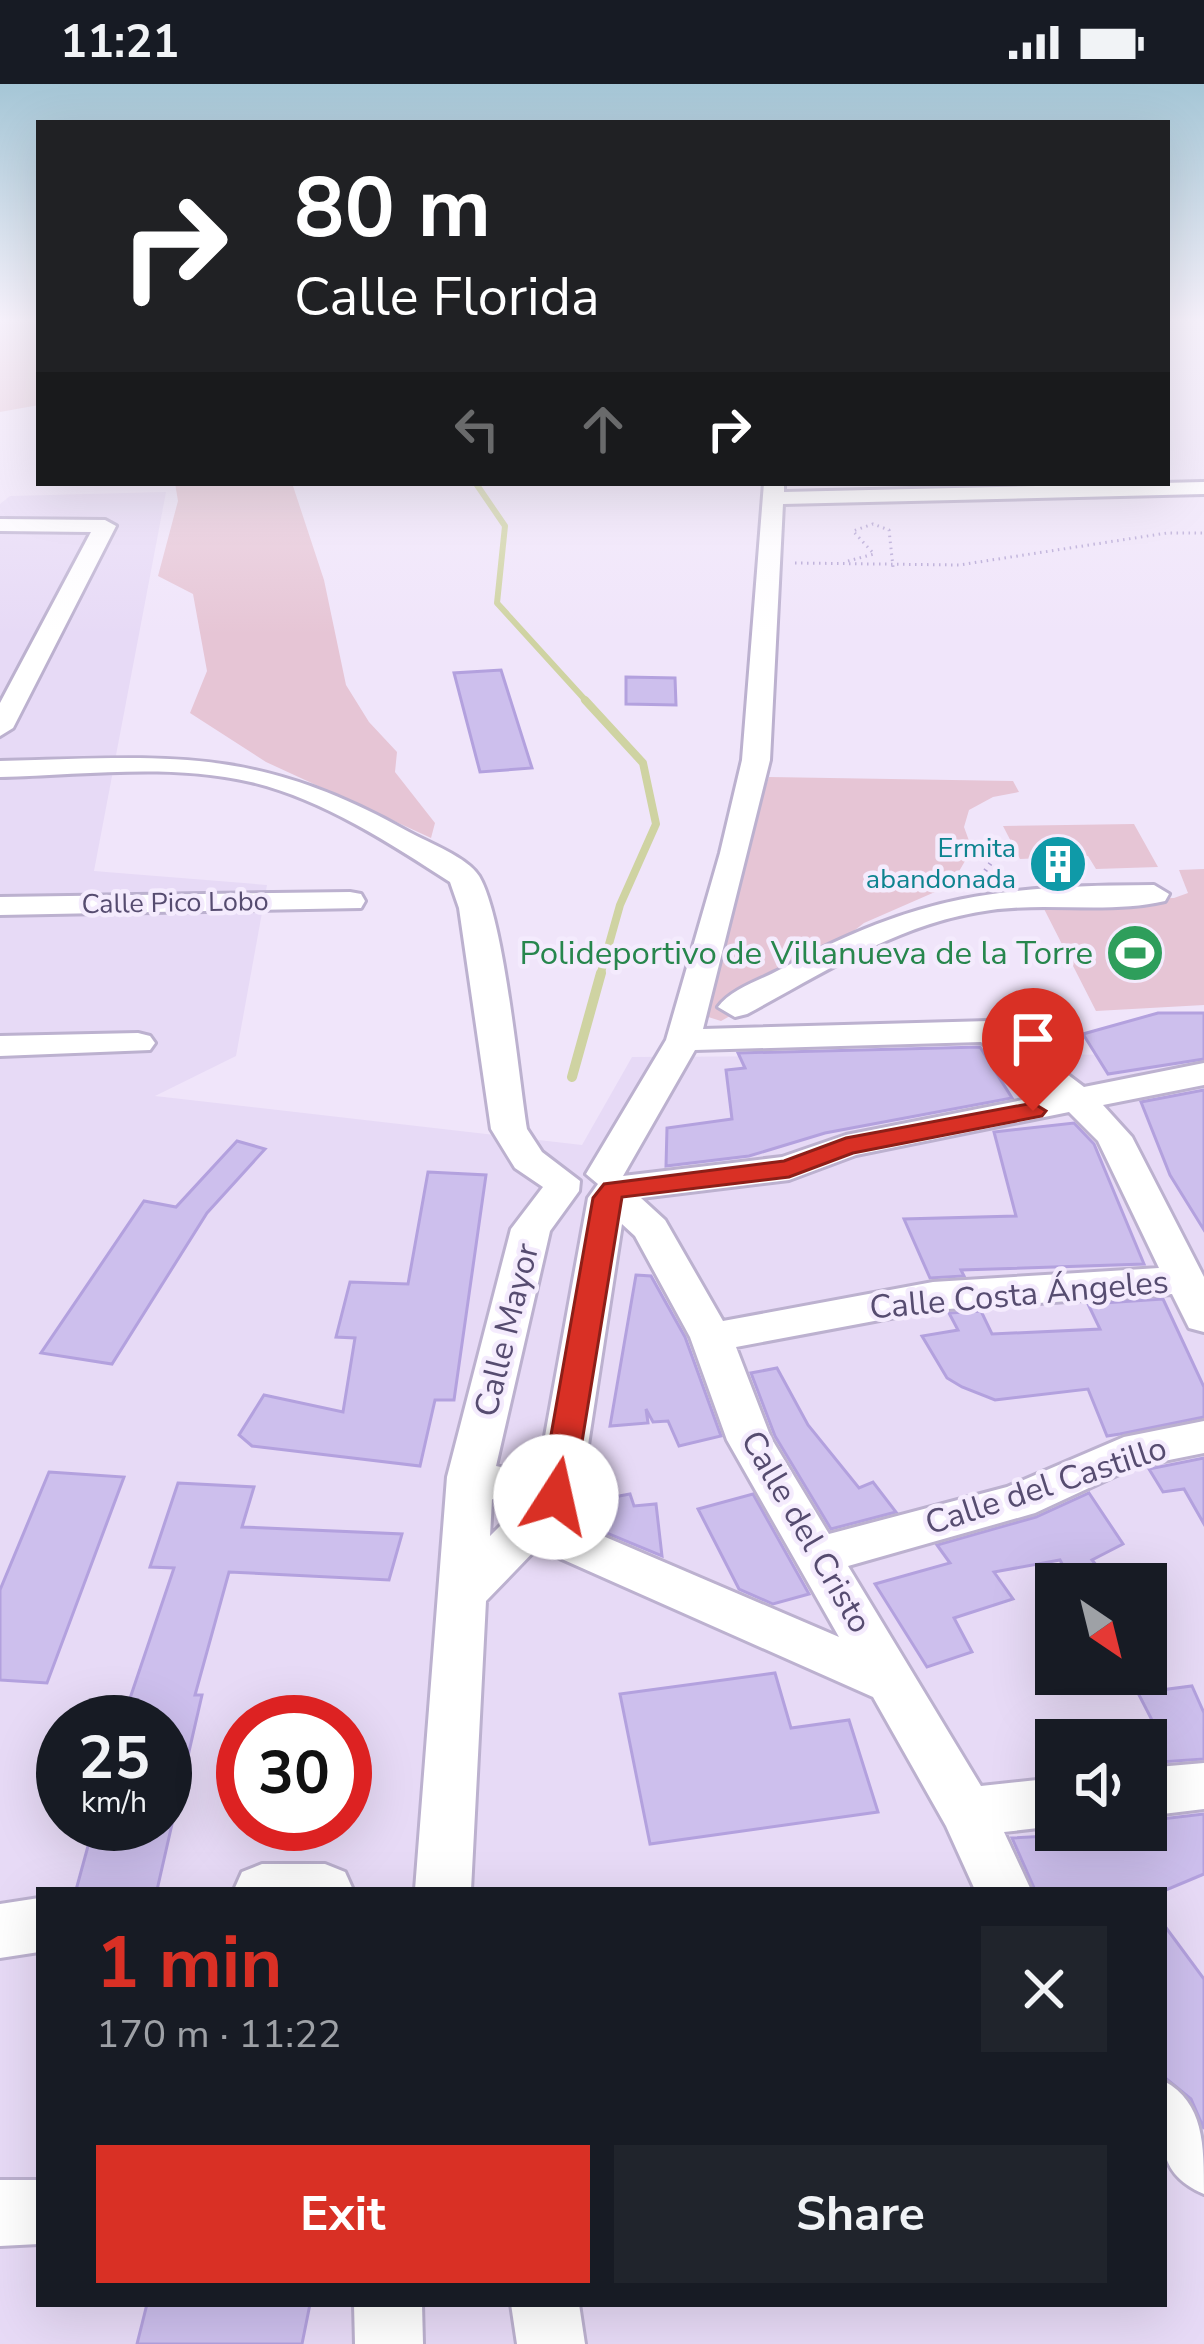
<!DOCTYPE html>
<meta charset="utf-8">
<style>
:root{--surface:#171b24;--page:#20242c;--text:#f1f3f6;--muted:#9ea1a6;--accent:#d93025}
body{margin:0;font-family:"Nunito Sans",sans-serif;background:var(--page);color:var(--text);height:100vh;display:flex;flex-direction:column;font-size:45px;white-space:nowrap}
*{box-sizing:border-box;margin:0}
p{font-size:39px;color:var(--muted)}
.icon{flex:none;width:66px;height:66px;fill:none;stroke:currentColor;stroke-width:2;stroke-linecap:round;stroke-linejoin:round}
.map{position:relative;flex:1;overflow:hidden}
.sheet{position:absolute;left:36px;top:1803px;width:1131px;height:420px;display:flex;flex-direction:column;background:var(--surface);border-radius:0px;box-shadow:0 12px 48px #0002}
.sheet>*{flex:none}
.top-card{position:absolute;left:36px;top:36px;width:1134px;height:366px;border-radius:0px;box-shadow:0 12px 48px #0002;background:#202124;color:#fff;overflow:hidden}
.needle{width:78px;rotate:145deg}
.controls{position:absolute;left:1035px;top:1479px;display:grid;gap:24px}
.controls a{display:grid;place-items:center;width:132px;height:132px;border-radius:0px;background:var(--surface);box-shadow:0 12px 48px #0002;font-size:60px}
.speed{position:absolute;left:36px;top:1611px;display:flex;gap:24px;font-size:60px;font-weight:700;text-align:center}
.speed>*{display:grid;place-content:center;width:156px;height:156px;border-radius:50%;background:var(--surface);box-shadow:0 12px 48px #0002;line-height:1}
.speed small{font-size:30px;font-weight:400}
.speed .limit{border:18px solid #d22;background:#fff;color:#111}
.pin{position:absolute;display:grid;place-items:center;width:102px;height:102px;color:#fff;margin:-123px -51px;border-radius:50% 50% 50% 0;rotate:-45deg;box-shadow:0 0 12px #0007}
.pin .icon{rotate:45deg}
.me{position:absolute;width:132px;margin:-66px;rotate:10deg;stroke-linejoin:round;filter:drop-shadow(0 0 9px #0008)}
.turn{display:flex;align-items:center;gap:42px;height:252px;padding:0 60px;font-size:54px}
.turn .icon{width:156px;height:156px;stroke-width:2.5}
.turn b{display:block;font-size:84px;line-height:102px}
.lanes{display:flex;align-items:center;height:114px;padding:0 60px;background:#0003;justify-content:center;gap:60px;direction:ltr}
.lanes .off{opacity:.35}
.round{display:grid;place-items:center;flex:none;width:126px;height:126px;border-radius:0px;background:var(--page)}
.overview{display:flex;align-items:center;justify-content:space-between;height:204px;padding:0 60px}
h1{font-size:72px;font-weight:700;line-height:90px;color:var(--accent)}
.cta{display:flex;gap:24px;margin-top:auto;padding:24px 60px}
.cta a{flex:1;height:138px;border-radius:0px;background:var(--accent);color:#fff;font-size:48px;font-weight:700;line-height:138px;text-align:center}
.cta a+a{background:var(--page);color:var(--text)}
.status{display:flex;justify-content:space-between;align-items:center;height:84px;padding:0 60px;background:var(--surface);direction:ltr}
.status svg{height:33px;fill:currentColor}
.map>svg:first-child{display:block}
.residential{fill:#e7daf6;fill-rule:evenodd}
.green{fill:#e6c5d5}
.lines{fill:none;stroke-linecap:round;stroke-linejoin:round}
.stream-far3{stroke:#cfd3a2;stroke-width:4.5}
.stream-far2{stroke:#cfd3a2;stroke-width:6}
.stream-far1{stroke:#cfd3a2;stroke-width:8}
.stream{stroke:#cfd3a2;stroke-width:10}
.building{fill:#cdbfed;stroke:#b3a1de;stroke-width:3}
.minor-casing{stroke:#bcb1cf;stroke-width:6}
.path-far1{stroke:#b1a2d2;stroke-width:3;stroke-dasharray:1.5 4.5;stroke-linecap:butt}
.path{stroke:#b1a2d2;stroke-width:4.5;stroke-dasharray:1.5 6;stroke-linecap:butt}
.minor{fill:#fff;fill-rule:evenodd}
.route{fill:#d93025;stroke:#8d1f18;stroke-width:3}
.labels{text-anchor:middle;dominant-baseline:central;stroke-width:9;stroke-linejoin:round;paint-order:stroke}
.far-culture-label{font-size:27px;fill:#0d838f;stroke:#f4ebfd;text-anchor:end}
.far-street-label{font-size:27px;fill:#564c70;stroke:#f4ebfd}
.leisure-label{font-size:33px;fill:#27864d;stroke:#f4ebfd;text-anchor:end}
.street-label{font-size:33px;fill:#564c70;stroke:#f4ebfd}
</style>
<div class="status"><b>11:21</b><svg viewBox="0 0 49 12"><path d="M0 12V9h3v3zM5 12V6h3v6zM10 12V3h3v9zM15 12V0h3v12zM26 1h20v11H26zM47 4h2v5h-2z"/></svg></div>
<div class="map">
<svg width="1204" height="2260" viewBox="0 0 1204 2260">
<rect width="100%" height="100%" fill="#f0e5fa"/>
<path class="residential" d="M166 408 94 787 267 801 236 972 155 1012 582 1061 632 973 1204 970V2260H0V420L10 412ZM1056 1500H1146V1590H1056ZM63 1638H165V1740H63ZM243 1638H345V1740H243ZM1056 1656H1146V1746H1056ZM39 1806H1164V2220H39Z"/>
<g class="green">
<path d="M0 235H39V321L0 328Z"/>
<path d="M175 399H292L324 496 346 601 369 638 397 668 395 688 435 739 431 754 266 678 190 629 207 587 193 510 158 492 178 417Z"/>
<path d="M769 693 1013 697 1019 708 993 713 969 726 964 743 972 765 951 801 864 839 779 905 721 937 689 927Z"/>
<path d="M1134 740 1158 783 1096 785 1088 772 1020 775 1003 742Z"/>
<path d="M1204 785V921L1096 927 1040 817 1174 814 1188 809 1179 786Z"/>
</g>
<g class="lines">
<path class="stream-far3" d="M475 399 479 404"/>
<path class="stream-far2" d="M477 401 505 442 497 519 588 619"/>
<path class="stream-far1" d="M585 616 643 679 656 740 620 821 600 892"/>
<path class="stream" d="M572 993 601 889"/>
</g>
<g class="building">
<path d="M501 586 532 684 480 688 454 589Z"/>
<path d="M626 593 675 594 676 621 626 620Z"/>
<path d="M1158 929H1204V975L1108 990 1083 950Z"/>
<path d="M980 963 1012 1014 825 1049 749 1072 666 1082 667 1044 732 1035 726 986 745 984 738 969Z"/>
<path d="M1204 1006V1146L1170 1091 1141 1018Z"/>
<path d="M1074 1039 1094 1060 1144 1180 961 1186 964 1192 930 1194 904 1135 1016 1132 994 1048Z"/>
<path d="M237 1057 265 1065 207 1129 112 1280 41 1269 144 1117 176 1123Z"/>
<path d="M428 1088 486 1091 454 1316H435L420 1382 252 1362 239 1351 264 1311 343 1328 355 1254 336 1253 350 1198 408 1200Z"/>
<path d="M636 1191 651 1192 685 1253 721 1352 679 1362 668 1337 653 1338 646 1325 648 1339 610 1342Z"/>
<path d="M1163 1215 1204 1303V1333L1120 1350 1107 1352 1088 1305 995 1316 962 1303 947 1294 922 1252 958 1246 949 1229 981 1227 992 1250 1100 1245 1088 1220Z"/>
<path d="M777 1284 808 1341 859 1404 873 1398 896 1428 831 1445 775 1352 751 1289Z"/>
<path d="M1204 1374V1440L1184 1405 1163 1408 1149 1385Z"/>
<path d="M49 1388 124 1393 47 1599 0 1596V1506Z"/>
<path d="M178 1399 254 1403 242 1443 402 1450 389 1496 229 1488 195 1611H202L176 1724 165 1723V1638H122L174 1484 150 1483Z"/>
<path d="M1089 1409 1123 1460 1092 1476 1102 1488 1073 1500 1060 1476 994 1488 1013 1515 954 1534 972 1568 927 1583 875 1500 950 1479 937 1461 1036 1433Z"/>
<path d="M630 1410 634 1422 656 1420 662 1472 604 1448 603 1415Z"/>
<path d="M753 1410 809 1510 773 1520 739 1505 698 1425Z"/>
<path d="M775 1589 791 1644 849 1636 878 1728 650 1760 620 1610Z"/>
<path d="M1192 1602 1204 1629V1675L1146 1679V1645L1155 1642 1138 1609Z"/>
<path d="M1204 1730V1790L1166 1806H1035L1012 1754 1159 1746 1153 1736Z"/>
<path d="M94 1740H172L157 1806H76Z"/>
<path d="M1164 1841 1204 1895V2045L1191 2015 1164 1993Z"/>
<path d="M147 2220H310L302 2260H137Z"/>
</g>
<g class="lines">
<defs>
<g id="minor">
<path d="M1204 398V410L783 420 770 676 703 945 989 937 1001 940 1084 1003 1204 979V1001L1103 1021 1132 1053 1204 1193V1248L1189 1244 1172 1210 933 1226 736 1263 771 1354 829 1450 1007 1403 1124 1353 1204 1337V1369L1134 1383 1035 1429 848 1482 981 1702 1056 1694V1742L1004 1748 1031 1806H975L946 1742 873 1613 555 1472 541 1460 486 1517 471 1806H415L447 1393 511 1145 543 1103 515 1084 491 1045 459 824 450 798C390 759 322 715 251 698 170 679 82 691 0 693V677C170 673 254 661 409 748 429 759 467 773 479 792 504 834 518 989 527 1045L542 1068 580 1097 579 1107 550 1147 496 1382 538 1391 588 1114 598 1100 586 1090 666 956 720 769 742 676 764 399H784V408ZM981 958 1048 1011 846 1051 782 1073 623 1092 695 966ZM1069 1028 1098 1057 1159 1184 933 1198 723 1237 665 1136 641 1114 789 1096 856 1071ZM622 1140 635 1152 690 1253 727 1356 839 1553 589 1446 569 1430 580 1413ZM492 1415 520 1422 490 1452Z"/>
<path d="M0 435 105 436 116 442 13 644 0 652V619L91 448 0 447Z"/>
<path d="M1154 801 1169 810 1165 817C1110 830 1047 818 991 826 901 838 825 888 747 930L735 933 718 923C731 905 761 896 781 885 921 810 998 802 1154 801Z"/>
<path d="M350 808 361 810 365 817 361 824 0 831V813Z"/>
<path d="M138 949 150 952 155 959 150 966 0 972V952Z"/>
<path d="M1204 1679V1725L1146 1732V1684Z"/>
<path d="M262 1780H325L345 1788 353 1806H234L242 1788Z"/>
<path d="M39 1814V1868L0 1874V1820Z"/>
<path d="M1164 1997C1204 2019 1204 2060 1204 2110 1150 2087 1164 2047 1164 1997Z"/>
<path d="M0 2096H39V2160L0 2162Z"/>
<path d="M354 2220H422L423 2260H355Z"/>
<path d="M511 2220H579L585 2260H517Z"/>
</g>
</defs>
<use href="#minor" class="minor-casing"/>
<g class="path-far1">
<path d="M848 477 874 470 853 447 873 440 889 446 893 483"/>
<path d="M795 479 959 481 1167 449H1204"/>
</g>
<path class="path" d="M981 793 992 777 988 763"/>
<use href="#minor" class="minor"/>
</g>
<linearGradient id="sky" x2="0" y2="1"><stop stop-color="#a5c6d6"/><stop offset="0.43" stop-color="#f8f3fd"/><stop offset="1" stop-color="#f8f3fd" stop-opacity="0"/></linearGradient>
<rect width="1204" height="551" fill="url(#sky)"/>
<path class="route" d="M1033 1019 1046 1027 1042 1032 853 1069 789 1093 622 1113 573 1413 568 1422H545L540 1413 593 1114 604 1100 784 1077 846 1054Z"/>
<defs>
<symbol id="building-disc" viewBox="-11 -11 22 22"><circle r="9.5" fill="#0f9aa8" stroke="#f4ebfd"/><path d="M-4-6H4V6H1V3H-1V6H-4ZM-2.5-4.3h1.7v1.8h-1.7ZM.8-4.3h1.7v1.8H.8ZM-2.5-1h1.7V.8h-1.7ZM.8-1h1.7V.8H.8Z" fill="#fff"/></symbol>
<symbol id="stadium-disc" viewBox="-11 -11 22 22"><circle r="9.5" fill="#2e9e5b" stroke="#f4ebfd"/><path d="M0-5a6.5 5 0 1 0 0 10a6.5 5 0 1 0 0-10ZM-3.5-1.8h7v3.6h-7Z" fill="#fff"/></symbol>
</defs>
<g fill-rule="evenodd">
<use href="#building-disc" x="1025" y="747" width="66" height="66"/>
<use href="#stadium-disc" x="1102" y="836" width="66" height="66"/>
</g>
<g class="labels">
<g class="far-culture-label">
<text x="1016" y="764">Ermita<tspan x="1016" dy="31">abandonada</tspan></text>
</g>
<g class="far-street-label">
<text transform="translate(175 819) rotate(-1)">Calle Pico Lobo</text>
</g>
<g class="leisure-label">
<text x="1093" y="869">Polideportivo de Villanueva de la Torre</text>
</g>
<g class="street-label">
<text transform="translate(1019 1211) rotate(-5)">Calle Costa Ángeles</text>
<text transform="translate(507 1246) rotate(-76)">Calle Mayor</text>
<text transform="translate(1046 1402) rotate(-18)">Calle del Castillo</text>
<text transform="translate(806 1448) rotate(60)">Calle del Cristo</text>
</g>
</g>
</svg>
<div class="controls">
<a><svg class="needle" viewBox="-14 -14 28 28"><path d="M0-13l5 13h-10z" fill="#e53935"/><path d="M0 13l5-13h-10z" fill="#9ea1a6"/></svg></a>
<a><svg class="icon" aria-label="sound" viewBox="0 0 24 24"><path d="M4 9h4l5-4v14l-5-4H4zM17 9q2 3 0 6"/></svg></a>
</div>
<div class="speed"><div>25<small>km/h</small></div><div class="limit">30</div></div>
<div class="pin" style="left:1033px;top:1027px;background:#d93025"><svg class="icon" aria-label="arrive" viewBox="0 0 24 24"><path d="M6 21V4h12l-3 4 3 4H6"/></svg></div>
<svg class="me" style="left:556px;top:1413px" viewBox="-20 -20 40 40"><circle r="19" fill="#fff"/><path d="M0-13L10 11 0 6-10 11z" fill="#d93025"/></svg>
<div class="top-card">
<div class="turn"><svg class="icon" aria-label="right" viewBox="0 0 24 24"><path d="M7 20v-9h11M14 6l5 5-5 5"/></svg><div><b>80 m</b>Calle Florida</div></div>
<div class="lanes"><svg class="icon off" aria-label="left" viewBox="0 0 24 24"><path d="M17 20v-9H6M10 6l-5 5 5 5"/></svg><svg class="icon off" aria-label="ahead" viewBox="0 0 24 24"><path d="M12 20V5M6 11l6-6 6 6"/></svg><svg class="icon" aria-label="right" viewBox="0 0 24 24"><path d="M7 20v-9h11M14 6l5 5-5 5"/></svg></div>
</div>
<section class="sheet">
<div class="overview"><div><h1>1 min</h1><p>170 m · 11:22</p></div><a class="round"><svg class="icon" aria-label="close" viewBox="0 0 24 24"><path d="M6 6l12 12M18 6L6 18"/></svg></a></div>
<div class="cta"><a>Exit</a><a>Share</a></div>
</section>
</div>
